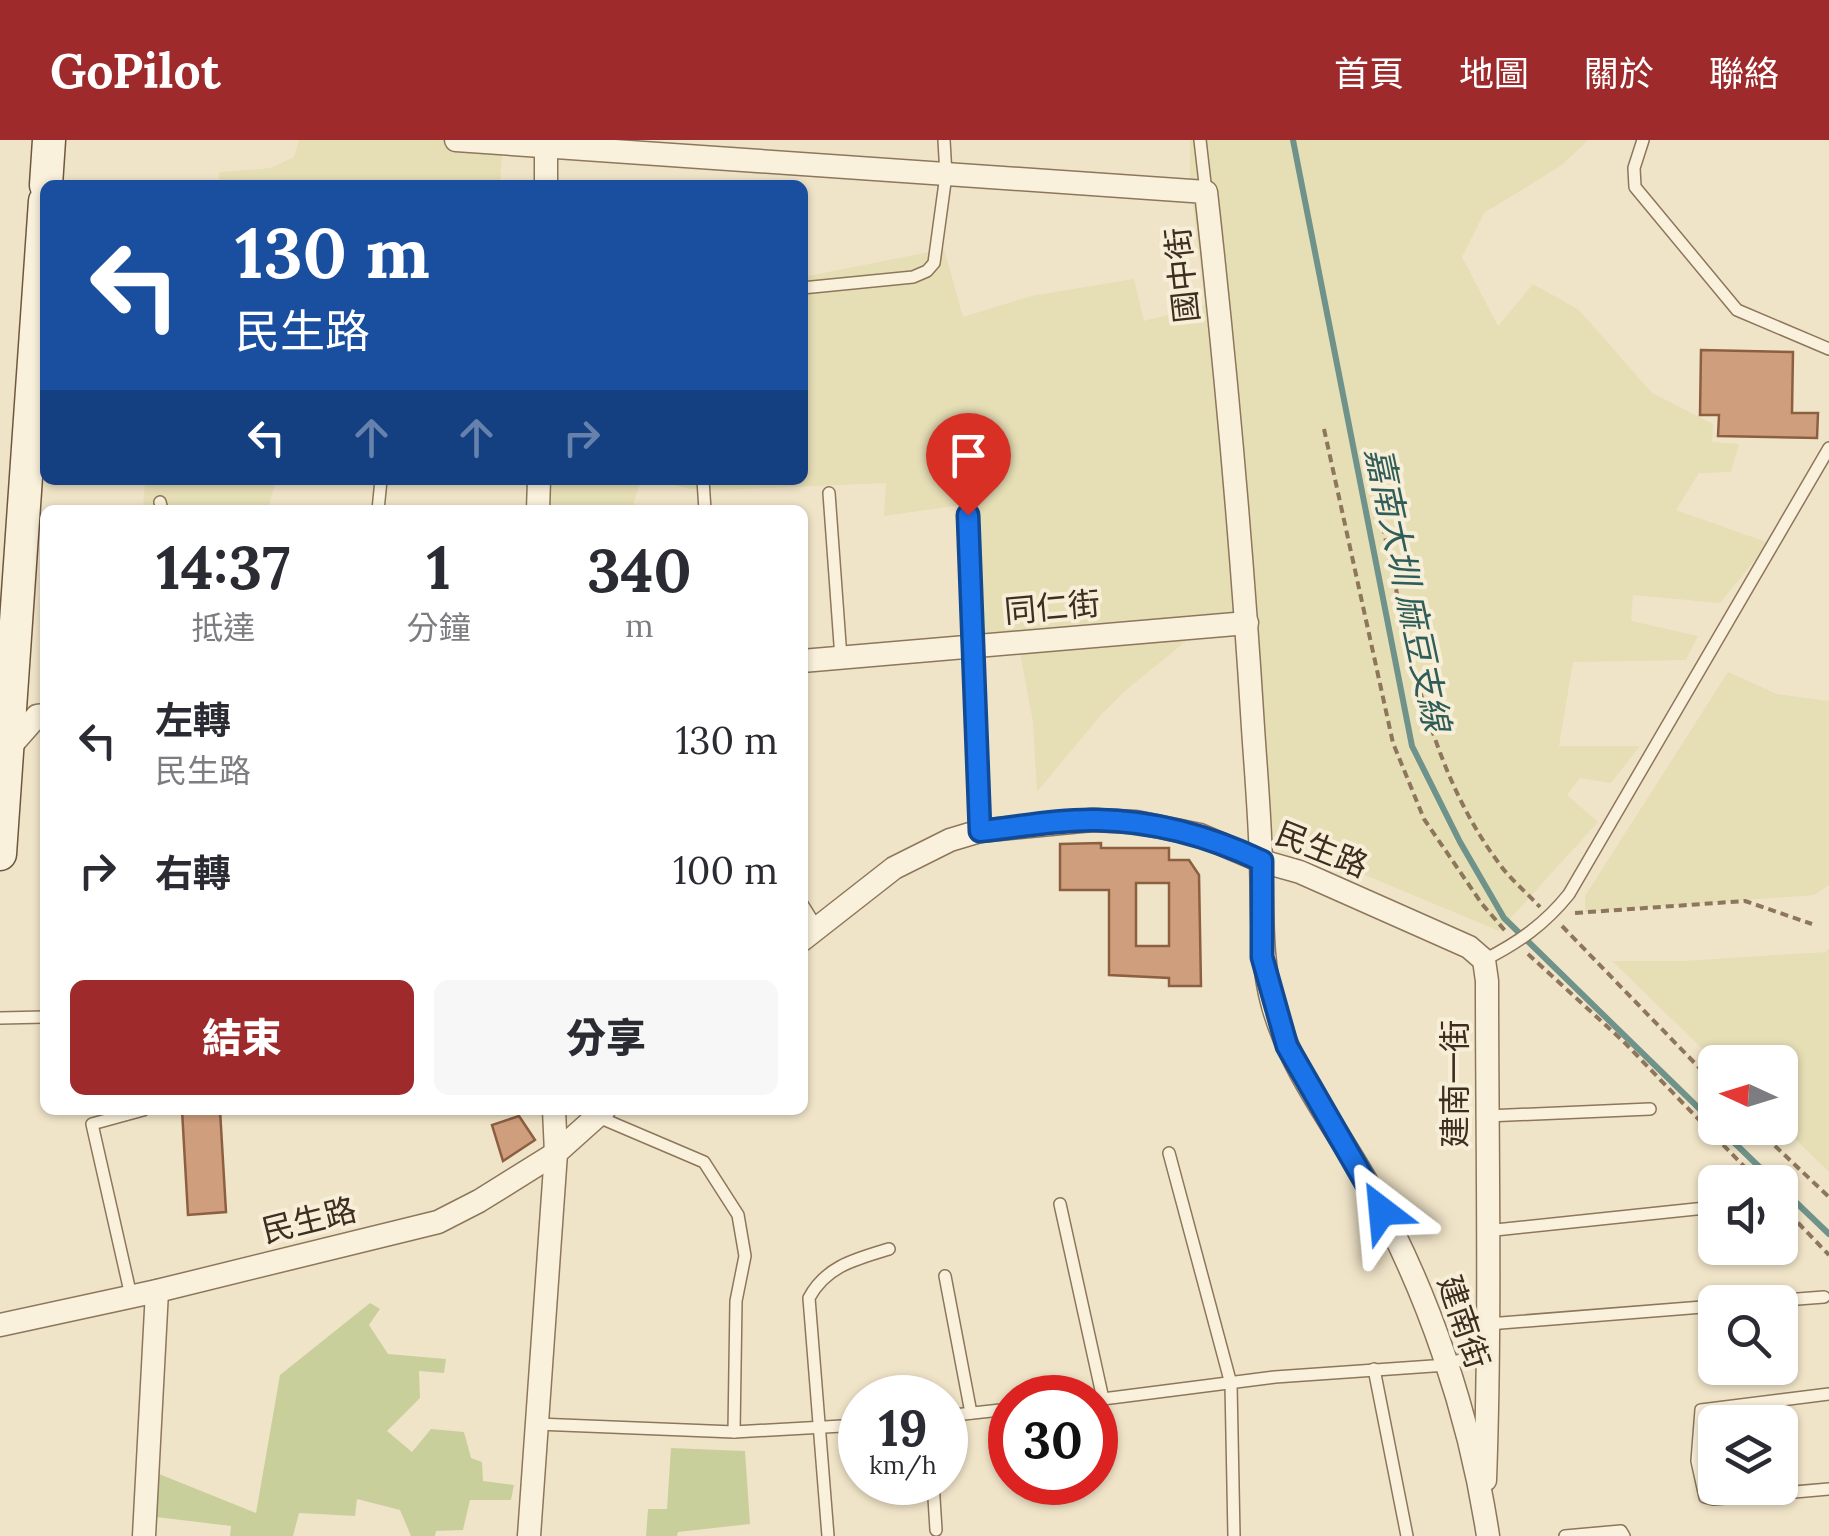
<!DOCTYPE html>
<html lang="zh-TW">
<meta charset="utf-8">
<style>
:root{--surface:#fff;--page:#f7f7f7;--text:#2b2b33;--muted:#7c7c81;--accent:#9e2a2b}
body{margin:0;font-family:Lora,"Noto Sans TC",serif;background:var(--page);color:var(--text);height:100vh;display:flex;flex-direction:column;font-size:38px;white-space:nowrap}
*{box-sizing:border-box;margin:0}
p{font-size:32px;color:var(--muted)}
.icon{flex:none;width:55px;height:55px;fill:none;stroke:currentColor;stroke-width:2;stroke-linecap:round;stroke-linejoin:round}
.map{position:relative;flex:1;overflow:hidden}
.details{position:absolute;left:40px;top:365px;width:768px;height:610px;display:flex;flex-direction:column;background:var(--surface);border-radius:15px;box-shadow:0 2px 8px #0004}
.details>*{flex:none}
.banner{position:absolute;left:40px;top:40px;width:768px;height:305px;border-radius:15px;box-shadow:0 2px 8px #0004;background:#1a4fa0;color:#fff;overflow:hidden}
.needle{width:65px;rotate:274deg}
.fabs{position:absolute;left:1698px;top:905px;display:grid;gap:20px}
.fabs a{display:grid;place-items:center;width:100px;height:100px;border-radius:15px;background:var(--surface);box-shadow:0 2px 8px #0004;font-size:50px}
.speed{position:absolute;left:838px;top:1235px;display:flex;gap:20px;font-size:50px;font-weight:700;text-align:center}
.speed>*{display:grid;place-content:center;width:130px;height:130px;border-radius:50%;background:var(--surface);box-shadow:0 2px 8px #0004;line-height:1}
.speed small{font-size:25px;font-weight:400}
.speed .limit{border:15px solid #d22;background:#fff;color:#111}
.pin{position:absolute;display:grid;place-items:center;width:85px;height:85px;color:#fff;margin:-102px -42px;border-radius:50% 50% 50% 0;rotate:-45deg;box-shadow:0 0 10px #0007}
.pin .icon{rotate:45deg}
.me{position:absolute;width:110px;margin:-55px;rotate:331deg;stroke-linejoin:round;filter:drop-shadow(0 0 8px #0008)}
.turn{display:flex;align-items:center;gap:35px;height:210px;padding:0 30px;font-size:45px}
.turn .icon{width:130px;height:130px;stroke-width:2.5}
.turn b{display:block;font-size:70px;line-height:85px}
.lanes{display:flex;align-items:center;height:95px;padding:0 30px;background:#0003;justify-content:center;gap:50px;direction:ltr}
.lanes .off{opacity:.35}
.eta{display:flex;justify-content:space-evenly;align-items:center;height:170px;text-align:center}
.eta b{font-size:60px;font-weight:800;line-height:70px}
.cta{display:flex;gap:20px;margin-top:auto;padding:20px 30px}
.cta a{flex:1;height:115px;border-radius:15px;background:var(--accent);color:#fff;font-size:40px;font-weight:800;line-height:115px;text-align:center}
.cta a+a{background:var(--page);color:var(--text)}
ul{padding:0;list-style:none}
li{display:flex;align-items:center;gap:30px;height:130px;padding:0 30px}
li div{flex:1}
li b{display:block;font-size:38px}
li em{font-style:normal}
header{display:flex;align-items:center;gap:60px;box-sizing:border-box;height:140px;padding:0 50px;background:var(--accent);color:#fff}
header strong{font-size:48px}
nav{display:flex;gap:55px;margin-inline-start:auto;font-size:35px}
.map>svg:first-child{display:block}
.farmland{fill:#e6deb5}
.green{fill:#c9cf9b}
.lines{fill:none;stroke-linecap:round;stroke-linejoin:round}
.stream{stroke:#6f938a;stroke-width:6}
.building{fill:#cf9f7d;stroke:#8d5f41;stroke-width:2.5;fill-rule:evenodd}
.service-casing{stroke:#8d765c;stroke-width:14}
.minor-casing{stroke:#8d765c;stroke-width:25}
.secondary-casing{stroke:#6f573f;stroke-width:35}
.path{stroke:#8d765c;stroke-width:4;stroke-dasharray:8 5;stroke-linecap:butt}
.service{stroke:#faf1dc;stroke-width:11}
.minor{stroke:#faf1dc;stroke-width:22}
.secondary{stroke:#faf1dc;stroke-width:32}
.route-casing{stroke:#114b97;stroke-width:25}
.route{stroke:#1a73e8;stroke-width:18}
.labels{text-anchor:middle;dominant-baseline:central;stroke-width:8;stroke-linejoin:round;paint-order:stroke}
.street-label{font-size:32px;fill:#3d2e20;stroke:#f7eed8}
.water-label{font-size:35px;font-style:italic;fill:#2f5d5a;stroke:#f7eed8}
</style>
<header>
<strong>GoPilot</strong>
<nav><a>首頁</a><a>地圖</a><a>關於</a><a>聯絡</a></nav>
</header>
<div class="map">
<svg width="1829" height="1396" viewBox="0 0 1829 1396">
<rect width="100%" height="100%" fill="#f0e4c8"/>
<g class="farmland">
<path d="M299 0H503L500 45H219V32L271 28 294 17Z"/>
<path d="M1190 0H1588L1562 25 1484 73 1462 117 1498 186 1533 144 1579 170 1652 253 1713 284 1712 302 1739 304 1731 332 1699 333 1676 370 1769 403 1720 463 1633 455 1631 481 1698 496 1686 520 1573 522 1559 606H1640L1611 643 1580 638 1567 655 1598 682 1499 791 1260 691 1240 477 1207 484 1126 550 1100 576 1037 652 1033 582 1019 507 976 500 975 363 884 376 886 343 724 350 690 349 655 340H802L803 137 944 109 963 177 1031 156 1134 139 1144 181 1205 165 1190 39Z"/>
<path d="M145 340H276L268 369 143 370Z"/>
<path d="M543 340H650L639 345 632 370H543Z"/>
<path d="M1728 532 1777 554 1829 561V745L1814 755 1585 772V756Z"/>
<path d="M1829 809V1032L1780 984V922H1716L1612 821H1682L1825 812Z"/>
</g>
<g class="green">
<path d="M370 1163 380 1169 369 1185 388 1214 446 1219 444 1233 419 1231 420 1258 387 1291 412 1312 431 1289 464 1292 471 1318 482 1322 483 1341 514 1345 511 1360H470L463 1390 436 1391 435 1396H411L400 1370 357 1359 355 1376 299 1373 293 1396H230L231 1386 156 1377 159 1334 256 1373 280 1235Z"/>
<path d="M671 1308 745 1311 750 1384 678 1392 677 1396H646L648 1369H667Z"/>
</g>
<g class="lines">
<g class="stream">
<path d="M1293 0 1412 606 1460 702 1504 778 1715 984"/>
<path d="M1719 988 1775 1042"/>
<path d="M1780 1047 1829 1094"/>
</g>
</g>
<g class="building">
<path d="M1701 210 1793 212 1792 273H1818L1817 298 1718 296 1719 275H1700Z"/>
<path d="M1101 703V708H1169V720H1189L1199 735 1201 846H1169V838L1109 835V750H1060V704ZM1136 743H1169V806H1136Z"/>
<path d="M182 970H220L226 1072 188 1075Z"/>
<path d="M519 976 535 1000 503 1021 492 985Z"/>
</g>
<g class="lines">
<defs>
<g id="service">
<path d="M1200 0 1206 52"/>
<path d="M1643 0 1634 28 1635 47 1737 170 1829 209"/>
<path d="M802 148 913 137 927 131 934 123 946 35 944 0"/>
<path d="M703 340 705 370"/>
<path d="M829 353 841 518"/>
<path d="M160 362 162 370"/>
<path d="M378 370 381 340"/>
<path d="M968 375 980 691"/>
<path d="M802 764 817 788"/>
<path d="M1484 820C1518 803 1545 784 1569 754L1829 308"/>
<path d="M0 878 45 877"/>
<path d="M596 976 704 1022 738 1075 745 1116 736 1161 734 1292"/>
<path d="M1487 976 1650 969"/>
<path d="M1169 1013 1231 1244 1234 1396"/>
<path d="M1060 1064 1103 1259"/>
<path d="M1486 1091 1715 1067"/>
<path d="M945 1136 971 1273"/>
<path d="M131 1156 92 984 143 970"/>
<path d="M1757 1162 1824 1157"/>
<path d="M1488 1184 1715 1166"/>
<path d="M1374 1229 1407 1396"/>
<path d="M1829 1254 1701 1270 1697 1321 1705 1357 1713 1359 1829 1349"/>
<path d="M1095 1260 1275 1237 1447 1225 1490 1209"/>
<path d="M945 1276 1010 1269"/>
<path d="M537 1284 734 1292 860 1285"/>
<path d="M933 1342 936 1390"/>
<path d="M828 1396 809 1158C826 1126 856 1119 889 1109"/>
<path d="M1565 1396 1621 1391 1624 1396"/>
</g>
<g id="minor">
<path d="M456 0 1206 52C1226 230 1242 409 1253 588 1256 633 1260 678 1261 724 1263 773 1260 819 1273 866 1292 933 1336 987 1369 1046 1429 1153 1470 1276 1488 1396"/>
<path d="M546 45V0"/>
<path d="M538 370 539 340"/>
<path d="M802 521 1247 483"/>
<path d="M7 610 37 576 45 575"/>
<path d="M802 800 894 728 950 700 980 691 1092 680 1136 682 1200 695 1261 721 1300 732 1469 807 1484 820 1487 841C1487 1007 1491 1174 1485 1340"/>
<path d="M0 1185 157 1151 438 1082 479 1061 556 1013 604 970"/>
<path d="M144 1396 157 1151"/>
<path d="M529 1396 556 1013 554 970"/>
</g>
<g id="secondary">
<path d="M46 45 49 0"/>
<path d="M0 714 45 61"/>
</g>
</defs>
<use href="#service" class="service-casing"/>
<use href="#minor" class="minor-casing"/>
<use href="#secondary" class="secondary-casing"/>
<g class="path">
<path d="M1324 289 1393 603 1424 679 1482 764 1507 793"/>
<path d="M1380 373C1406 491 1424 622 1498 722 1509 738 1526 752 1540 767"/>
<path d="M1575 773 1745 761 1812 784"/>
<path d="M1562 786 1715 944"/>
<path d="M1528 814 1623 901 1759 1042"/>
<path d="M1756 988 1829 1057"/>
<path d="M1780 1064 1829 1115"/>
</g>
<use href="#service" class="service"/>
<use href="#minor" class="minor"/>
<use href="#secondary" class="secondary"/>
</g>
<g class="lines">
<defs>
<path id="route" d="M968 375 980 691C1019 687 1059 679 1097 680 1155 681 1209 696 1262 721V817L1287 906 1382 1071"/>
</defs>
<use href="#route" class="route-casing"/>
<use href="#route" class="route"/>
</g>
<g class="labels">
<g class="street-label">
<text transform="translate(1182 135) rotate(-96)">國中街</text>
<text transform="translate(1052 467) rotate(-5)">同仁街</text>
<text transform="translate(1322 709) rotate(22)">民生路</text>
<text transform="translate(1454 944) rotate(-90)">建南一街</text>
<text transform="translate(309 1080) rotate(-14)">民生路</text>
<text transform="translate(1464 1182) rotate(71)">建南街</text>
</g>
<g class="water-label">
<text transform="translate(1408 449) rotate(78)">嘉南大圳 麻豆支線</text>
</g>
</g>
</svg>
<div class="fabs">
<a><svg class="needle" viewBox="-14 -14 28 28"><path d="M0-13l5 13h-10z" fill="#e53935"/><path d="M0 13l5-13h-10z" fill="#7c7c81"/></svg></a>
<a><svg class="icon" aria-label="sound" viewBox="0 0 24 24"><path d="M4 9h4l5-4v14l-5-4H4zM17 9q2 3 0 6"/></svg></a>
<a><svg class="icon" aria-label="search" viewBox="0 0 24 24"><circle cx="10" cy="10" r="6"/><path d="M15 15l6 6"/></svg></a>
<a><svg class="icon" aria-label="layers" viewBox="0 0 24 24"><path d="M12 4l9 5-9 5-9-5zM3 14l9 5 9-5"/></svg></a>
</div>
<div class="speed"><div>19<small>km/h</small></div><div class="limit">30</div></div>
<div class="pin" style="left:968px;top:375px;background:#d93025"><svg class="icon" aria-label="arrive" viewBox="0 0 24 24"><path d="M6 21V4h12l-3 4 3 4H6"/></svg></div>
<svg class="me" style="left:1382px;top:1071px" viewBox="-20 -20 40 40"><path d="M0-17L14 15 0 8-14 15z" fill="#1a73e8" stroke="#fff" stroke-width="4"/></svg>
<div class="banner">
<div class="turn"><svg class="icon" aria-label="left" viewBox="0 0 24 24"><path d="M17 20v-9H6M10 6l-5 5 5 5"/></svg><div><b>130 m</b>民生路</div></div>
<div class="lanes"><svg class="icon" aria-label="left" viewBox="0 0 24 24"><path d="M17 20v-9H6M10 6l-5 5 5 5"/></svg><svg class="icon off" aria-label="ahead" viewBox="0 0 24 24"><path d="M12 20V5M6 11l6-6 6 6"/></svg><svg class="icon off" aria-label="ahead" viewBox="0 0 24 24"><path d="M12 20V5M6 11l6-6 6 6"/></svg><svg class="icon off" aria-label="right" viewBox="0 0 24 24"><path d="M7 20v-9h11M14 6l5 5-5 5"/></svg></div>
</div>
<section class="details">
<div class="eta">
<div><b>14:37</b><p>抵達</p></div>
<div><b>1</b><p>分鐘</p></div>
<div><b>340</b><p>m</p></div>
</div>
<ul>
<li><svg class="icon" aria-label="left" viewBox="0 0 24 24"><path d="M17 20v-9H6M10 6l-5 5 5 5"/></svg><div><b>左轉</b><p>民生路</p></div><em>130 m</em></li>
<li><svg class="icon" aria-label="right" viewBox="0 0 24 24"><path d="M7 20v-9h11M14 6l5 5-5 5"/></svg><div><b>右轉</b></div><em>100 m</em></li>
</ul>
<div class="cta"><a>結束</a><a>分享</a></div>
</section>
</div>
